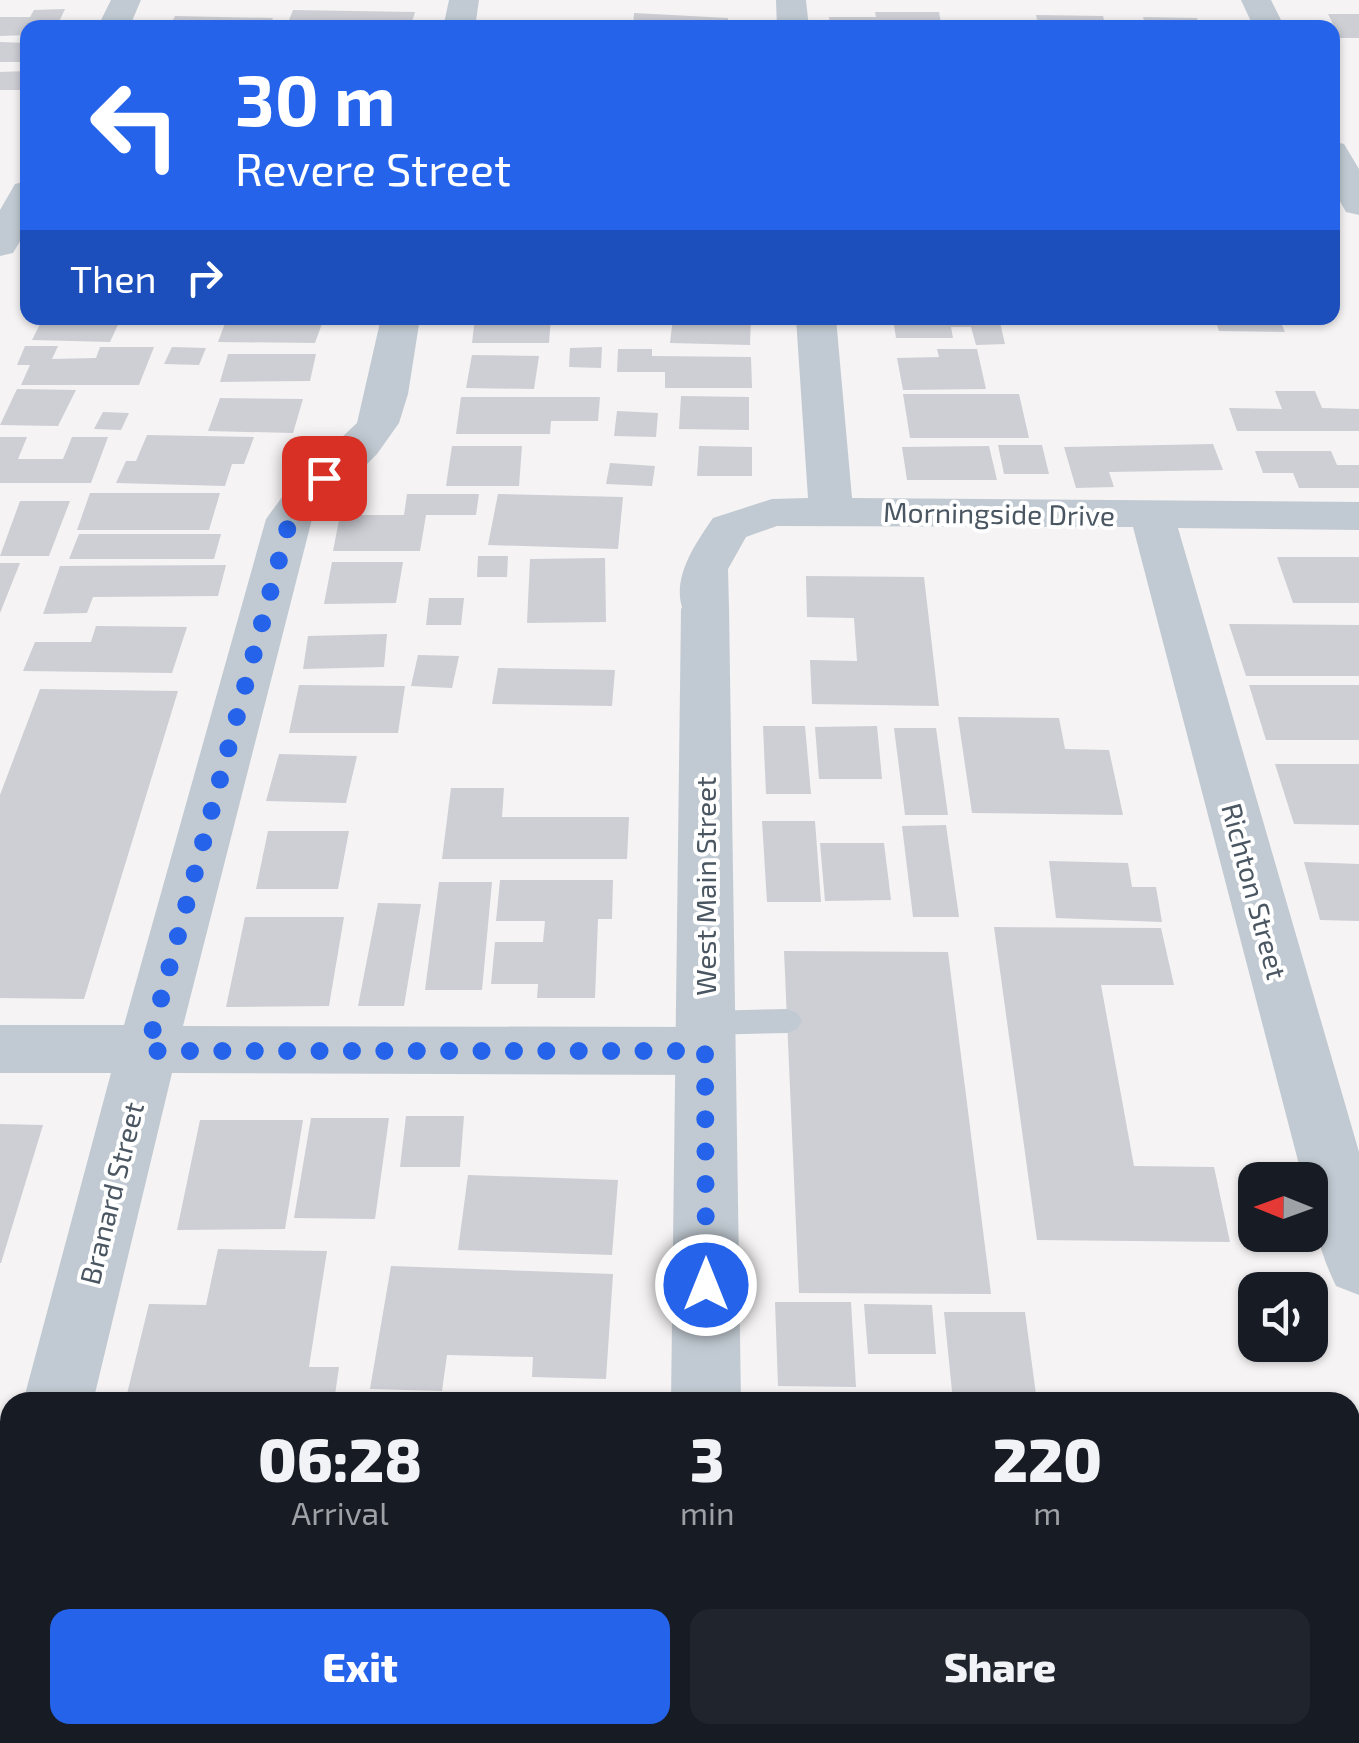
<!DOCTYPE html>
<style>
:root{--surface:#171b24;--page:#20242c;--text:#f1f3f6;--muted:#9ea1a6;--accent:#2563eb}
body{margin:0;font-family:"Exo 2",sans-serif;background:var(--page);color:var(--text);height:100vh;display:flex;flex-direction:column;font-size:38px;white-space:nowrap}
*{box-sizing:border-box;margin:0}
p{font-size:32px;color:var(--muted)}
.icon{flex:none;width:55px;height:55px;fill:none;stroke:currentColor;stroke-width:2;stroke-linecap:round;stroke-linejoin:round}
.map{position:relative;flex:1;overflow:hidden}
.details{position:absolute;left:0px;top:1392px;width:1360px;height:352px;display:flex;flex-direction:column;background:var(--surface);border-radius:30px 30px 0 0;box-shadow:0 2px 8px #0004}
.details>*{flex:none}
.hud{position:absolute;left:20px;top:20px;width:1320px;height:305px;border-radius:20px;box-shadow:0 2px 8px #0004;background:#2563eb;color:#fff;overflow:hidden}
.needle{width:65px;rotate:271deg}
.fabs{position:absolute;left:1238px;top:1162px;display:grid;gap:20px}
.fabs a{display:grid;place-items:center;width:90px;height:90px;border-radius:20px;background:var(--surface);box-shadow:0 2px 8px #0004;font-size:50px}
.pin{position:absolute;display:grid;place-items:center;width:85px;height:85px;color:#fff;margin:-42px;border-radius:20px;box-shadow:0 5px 15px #0006}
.me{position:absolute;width:110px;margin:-55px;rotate:0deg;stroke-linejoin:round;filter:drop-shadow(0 0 8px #0008)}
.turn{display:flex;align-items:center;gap:35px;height:210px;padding:0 50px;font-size:45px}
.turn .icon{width:130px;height:130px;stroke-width:2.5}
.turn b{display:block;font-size:70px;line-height:85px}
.then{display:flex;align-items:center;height:95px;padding:0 50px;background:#0003;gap:20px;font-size:38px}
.eta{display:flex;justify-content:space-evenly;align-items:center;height:170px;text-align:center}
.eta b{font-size:60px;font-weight:800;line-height:70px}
.button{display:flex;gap:20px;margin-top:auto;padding:20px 50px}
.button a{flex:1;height:115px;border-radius:20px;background:var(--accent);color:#fff;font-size:40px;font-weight:800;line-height:115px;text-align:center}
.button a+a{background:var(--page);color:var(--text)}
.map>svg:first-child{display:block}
.building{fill:#cdcfd5}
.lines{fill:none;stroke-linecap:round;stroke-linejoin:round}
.service{fill:#c1cad2;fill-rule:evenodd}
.minor{fill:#c1cad2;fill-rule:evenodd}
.tertiary{fill:#c1cad2;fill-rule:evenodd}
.route{stroke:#2563eb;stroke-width:18;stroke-dasharray:0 32.4}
.labels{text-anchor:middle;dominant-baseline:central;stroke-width:8;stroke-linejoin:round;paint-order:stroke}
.street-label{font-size:28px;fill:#4a5661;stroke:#fff}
</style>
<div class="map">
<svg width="1359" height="1743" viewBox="0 0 1359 1743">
<rect width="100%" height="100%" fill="#f5f3f3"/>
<g class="building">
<path d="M65 9 56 28H28V35L0 36V17H30L34 10Z"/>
<path d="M293 10 415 12 410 28H286Z"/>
<path d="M875 12H939L942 28H830L829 17H876Z"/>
<path d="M634 13 728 18V28H633Z"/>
<path d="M1328 14H1359V38H1340Z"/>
<path d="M1036 15 1103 16 1106 28H1039Z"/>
<path d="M175 16 273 18 269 28H169Z"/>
<path d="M1143 17 1197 18 1200 28H1146Z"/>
<path d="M0 42 28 43V62H0Z"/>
<path d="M28 71 21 90H0V72Z"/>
<path d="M43 318H121L110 342 32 340Z"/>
<path d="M227 318H324L315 343 218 342Z"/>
<path d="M475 318H551L549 343H472Z"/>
<path d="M673 318H751L750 345 670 343Z"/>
<path d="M893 318H999L1005 344 976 345 971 327H951L953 338H896Z"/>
<path d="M1215 318H1279L1285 332 1219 331Z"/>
<path d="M25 346H58L52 359 96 358 100 347H154L139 385H21L30 365H17Z"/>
<path d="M172 347 206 348 199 365 164 364Z"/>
<path d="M602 347 601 368 569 367 570 348Z"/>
<path d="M618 349H652V356L751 357 752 388H665V372H617Z"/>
<path d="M937 349H977L986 389 903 390 897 358 939 357Z"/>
<path d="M228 354H316L310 381 220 382Z"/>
<path d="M472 355 539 356 534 389 466 388Z"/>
<path d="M17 389 76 390 58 426 0 425Z"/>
<path d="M1275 391H1315L1322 408 1359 409V431H1237L1229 408 1282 409Z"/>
<path d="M903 394H1019L1029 438H910Z"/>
<path d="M681 396 749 397V430L679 429Z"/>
<path d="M461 397H600L598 421H551L550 434H456Z"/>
<path d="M220 398 303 399 293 433 208 431Z"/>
<path d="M617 411 658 413 656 437 614 436Z"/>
<path d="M103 412 129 413 121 430 94 429Z"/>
<path d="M147 435 254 437 244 464H232L225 486 116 483 126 461H136Z"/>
<path d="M0 437H27L18 459H63L72 437H108L91 483H0Z"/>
<path d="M1213 444 1223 470 1109 472 1114 487 1076 488 1064 447Z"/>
<path d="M998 445H1042L1049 474H1004Z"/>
<path d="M452 446H522L519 486H446Z"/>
<path d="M699 446 752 447V476H697Z"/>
<path d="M989 446 997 480H907L902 447Z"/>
<path d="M1255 451H1331L1337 465H1359V488H1299L1293 473H1263Z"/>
<path d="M610 463 655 466 652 486 606 484Z"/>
<path d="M90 493H220L209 530H77Z"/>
<path d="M407 494H479L476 515H426L420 551H333L340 515H404Z"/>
<path d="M498 494 623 497 618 549 488 545Z"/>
<path d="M20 501H70L49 556H0Z"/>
<path d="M79 534H221L214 559H69Z"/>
<path d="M478 556H508L507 577H477Z"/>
<path d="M1277 557H1359V603H1293Z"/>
<path d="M605 558 606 622 527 623 530 559Z"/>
<path d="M332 562H403L396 603 324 604Z"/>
<path d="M0 563H20L0 613Z"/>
<path d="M226 565 218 596 93 597 87 613 43 614 60 566Z"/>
<path d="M806 576 924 577 939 706 812 704 810 660 857 661 854 618 807 617Z"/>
<path d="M429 598H464L461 625H426Z"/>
<path d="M1229 624 1359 625V676H1246Z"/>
<path d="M96 626 187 627 172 673 23 671 35 642H91Z"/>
<path d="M387 634 384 667 303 669 308 636Z"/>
<path d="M418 655 459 656 452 688 411 686Z"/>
<path d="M498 668 615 670 612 706 492 704Z"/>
<path d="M299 685 405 686 398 733H289Z"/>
<path d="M1249 685H1359V740H1266Z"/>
<path d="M40 689 178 691 84 999 0 998V795Z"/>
<path d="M958 717 1059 718 1065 749 1109 750 1123 815 972 813Z"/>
<path d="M763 726H805L811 794H766Z"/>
<path d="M877 726 882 779H819L815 727Z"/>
<path d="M894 728H936L948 815H905Z"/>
<path d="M279 754 357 756 346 803 266 801Z"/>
<path d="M1275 764H1359V825L1294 824Z"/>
<path d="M451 788H504L502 817H629L627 859H442Z"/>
<path d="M762 821H815L821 902H767Z"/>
<path d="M946 825 959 917H913L902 826Z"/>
<path d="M268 831H349L338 889H256Z"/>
<path d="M820 843H884L891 900 825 901Z"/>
<path d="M1049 861 1128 863 1132 887H1156L1162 922 1056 918Z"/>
<path d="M1304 862 1359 864V921L1320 920Z"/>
<path d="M500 880H613L612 919H598L595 998H537L538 984H491L495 942H543L545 921H496Z"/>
<path d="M439 882H492L482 990H425Z"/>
<path d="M378 903 421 904 404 1006H358Z"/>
<path d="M245 917H344L329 1006 226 1007Z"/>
<path d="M994 927 1161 928 1174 985H1101L1134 1166 1214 1167 1230 1242 1037 1240Z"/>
<path d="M784 951 948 952 991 1294 799 1293Z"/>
<path d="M406 1116H464L460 1167H400Z"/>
<path d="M311 1118H389L375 1219 294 1218Z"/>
<path d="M200 1120H303L285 1229 177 1230Z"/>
<path d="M0 1124 43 1125 1 1263H0Z"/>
<path d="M468 1175 618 1180 612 1255 458 1250Z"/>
<path d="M218 1249 327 1251 309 1367H339L334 1402H125L149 1304 206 1305Z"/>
<path d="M391 1266 613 1274 606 1379 532 1377 533 1357 447 1355 442 1391 370 1389Z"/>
<path d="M775 1302H851L856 1387 778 1386Z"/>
<path d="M864 1304 932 1305 936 1354H868Z"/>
<path d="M944 1312H1025L1037 1402 953 1401Z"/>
<path d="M442 1395V1402H369L370 1396Z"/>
<path d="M61 1735H271L269 1743H60Z"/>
<path d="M325 1735H595V1743H324Z"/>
<path d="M1208 1735H1351L1353 1743H1210Z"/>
</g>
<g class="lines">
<path class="service" d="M787 1009 797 1013 802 1021 797 1029 787 1033 705 1035 695 1031 690 1023 695 1015 705 1011Z"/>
<g class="minor">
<path d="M111 0H141L129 28H97Z"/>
<path d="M449 0H479L475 28H443Z"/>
<path d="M776 0H806L809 28H777Z"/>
<path d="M1241 0H1271L1285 28H1254Z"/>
<path d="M1332 141 1344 144 1359 169V215L1346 212 1332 187Z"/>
<path d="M28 181V228L13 253 0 256V210L15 184Z"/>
<path d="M381 318H420L408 394 399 423 377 454 312 519 183 1026 705 1027 726 1034 735 1051 726 1068 705 1075 172 1073 93 1402H23L111 1073H0V1025H124L266 519 291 485 357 423Z"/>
<path d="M796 318H836L852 498 1359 502V530L1178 528 1359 1152V1295L1336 1286C1320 1253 1310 1217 1310 1180H1303L1133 527 777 526 746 537 728 569 729 609 722 620 705 624 688 620C666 586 693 547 713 518L772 499 808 498Z"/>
<path d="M10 1556V1667L0 1671V1561Z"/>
</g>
<g class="tertiary">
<path d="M705 594 722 598 729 609 741 1402H671L681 609 688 598Z"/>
<rect x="667" y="1735" width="80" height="8"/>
</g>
</g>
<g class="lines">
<path class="route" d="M324 478 298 502 290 519 147 1051H705L706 1285"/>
</g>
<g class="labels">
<g class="street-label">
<text transform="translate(999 513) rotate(1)">Morningside Drive</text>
<text transform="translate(705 886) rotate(-90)">West Main Street</text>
<text transform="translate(1255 891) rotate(75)">Richton Street</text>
<text transform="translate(111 1193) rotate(-76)">Branard Street</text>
</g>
</g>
</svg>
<div class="fabs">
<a><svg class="needle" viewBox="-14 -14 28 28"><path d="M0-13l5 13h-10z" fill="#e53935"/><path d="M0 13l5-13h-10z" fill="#9ea1a6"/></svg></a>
<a><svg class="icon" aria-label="sound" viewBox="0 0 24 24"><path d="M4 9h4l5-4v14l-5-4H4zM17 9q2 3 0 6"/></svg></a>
</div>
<div class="pin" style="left:324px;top:478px;background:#d93025"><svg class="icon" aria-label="arrive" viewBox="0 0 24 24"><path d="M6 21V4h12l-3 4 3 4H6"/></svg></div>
<svg class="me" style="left:706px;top:1285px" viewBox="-20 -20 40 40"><circle r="17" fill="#2563eb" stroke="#fff" stroke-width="3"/><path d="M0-11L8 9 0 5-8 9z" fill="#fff"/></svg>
<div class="hud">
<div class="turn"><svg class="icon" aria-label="left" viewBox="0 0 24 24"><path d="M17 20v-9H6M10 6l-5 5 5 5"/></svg><div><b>30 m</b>Revere Street</div></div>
<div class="then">Then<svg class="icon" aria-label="right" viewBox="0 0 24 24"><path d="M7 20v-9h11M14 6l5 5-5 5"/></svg></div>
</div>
<section class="details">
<div class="eta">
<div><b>06:28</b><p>Arrival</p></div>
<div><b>3</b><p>min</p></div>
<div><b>220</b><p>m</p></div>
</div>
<div class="button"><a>Exit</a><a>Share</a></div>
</section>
</div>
